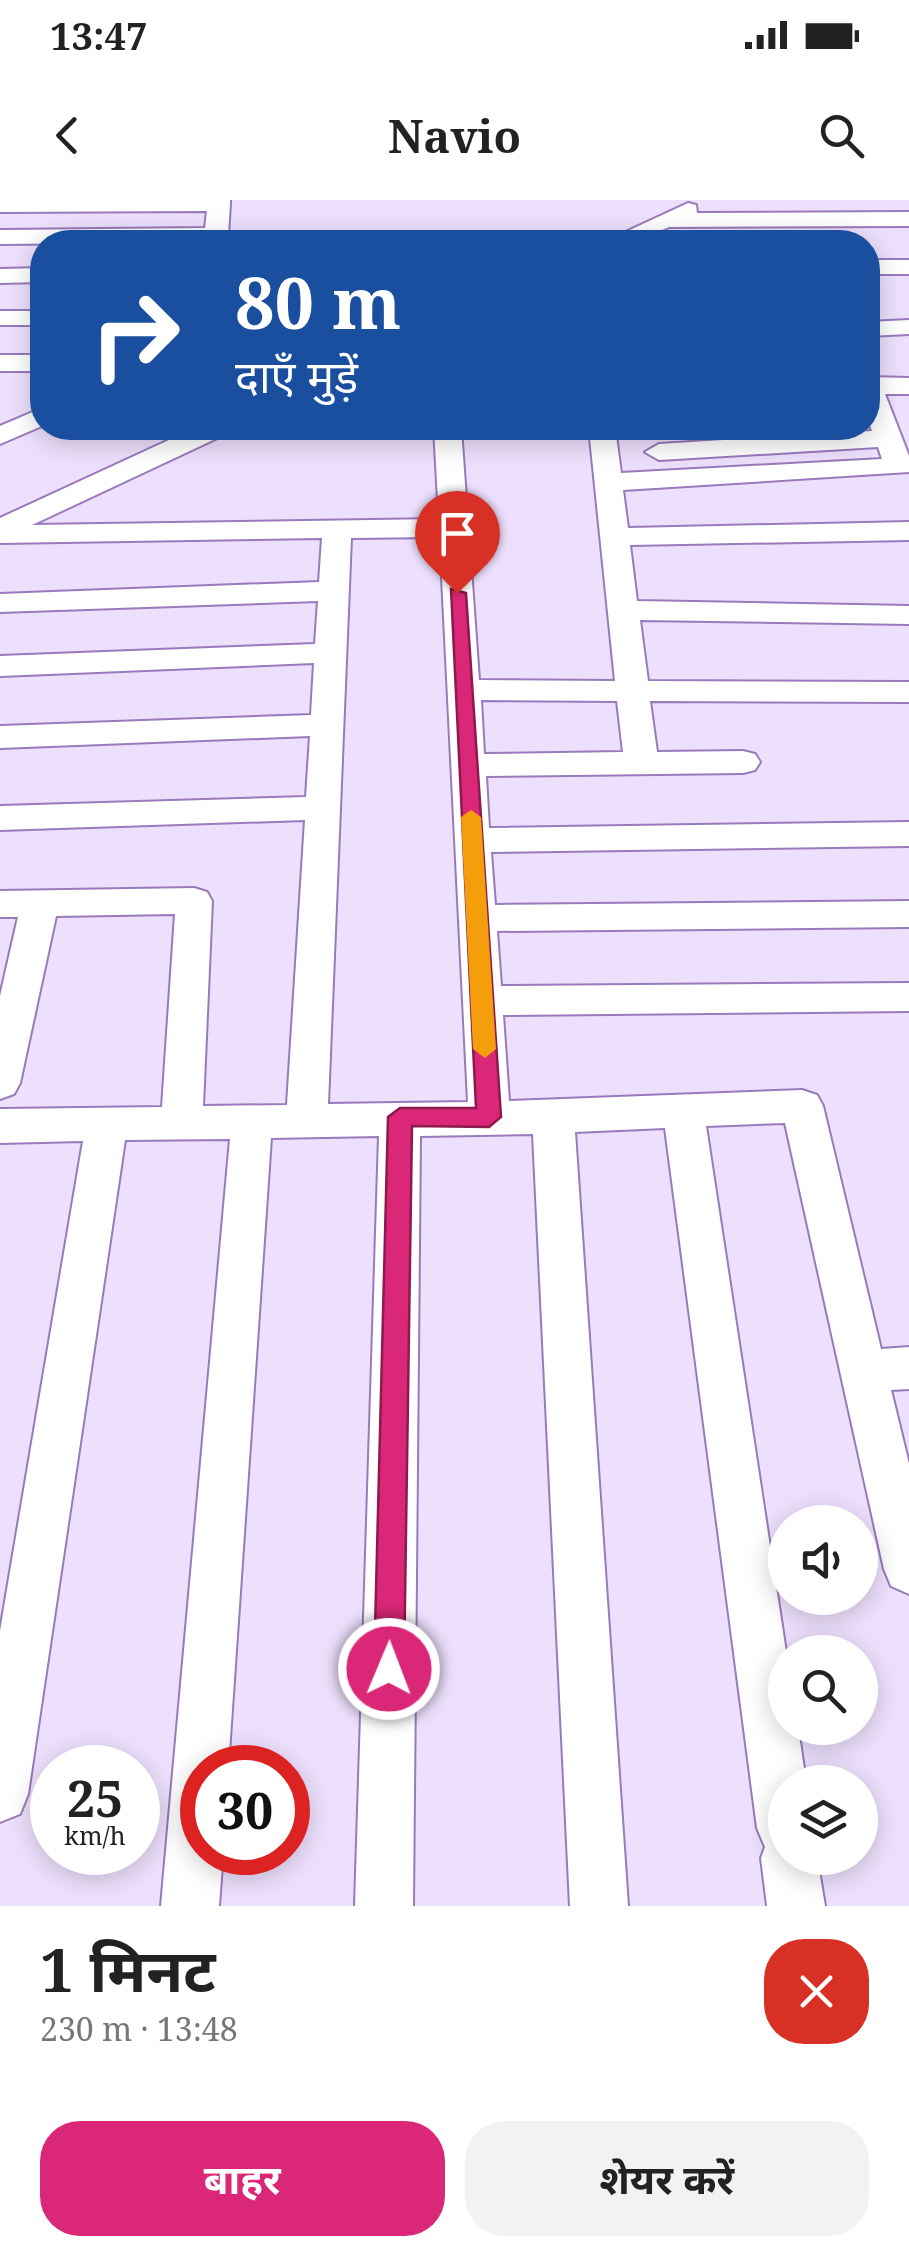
<!DOCTYPE html>
<html lang="hi">
<meta charset="utf-8">
<style>
:root{--surface:#fff;--page:#f2f2f2;--text:#222;--muted:#767676;--accent:#db2777}
body{margin:0;font-family:"Noto Serif","Noto Sans Devanagari",serif;background:var(--page);color:var(--text);height:100vh;display:flex;flex-direction:column;font-size:38px;white-space:nowrap}
*{box-sizing:border-box;margin:0}
p{font-size:32px;color:var(--muted)}
.icon{flex:none;width:55px;height:55px;fill:none;stroke:currentColor;stroke-width:2;stroke-linecap:round;stroke-linejoin:round}
.map{position:relative;height:1706px;overflow:hidden}
.sheet{display:flex;flex-direction:column;background:var(--surface);flex:1}
.sheet>*{flex:none}
.guide{position:absolute;left:30px;top:30px;width:850px;height:210px;border-radius:40px;box-shadow:0 5px 25px #0003;background:#1a4fa0;color:#fff;overflow:hidden}
.buttons{position:absolute;left:768px;top:1305px;display:grid;gap:20px}
.buttons a{display:grid;place-items:center;width:110px;height:110px;border-radius:50%;background:var(--surface);box-shadow:0 5px 25px #0003;font-size:50px}
.speed{position:absolute;left:30px;top:1545px;display:flex;gap:20px;font-size:50px;font-weight:700;text-align:center}
.speed>*{display:grid;place-content:center;width:130px;height:130px;border-radius:50%;background:var(--surface);box-shadow:0 5px 25px #0003;line-height:1}
.speed small{font-size:25px;font-weight:400}
.speed .limit{border:15px solid #d22;background:#fff;color:#111}
.pin{position:absolute;display:grid;place-items:center;width:85px;height:85px;color:#fff;margin:-102px -42px;border-radius:50% 50% 50% 0;rotate:-45deg;box-shadow:0 0 10px #0007}
.pin .icon{rotate:45deg}
.me{position:absolute;width:110px;margin:-55px;rotate:1deg;stroke-linejoin:round;filter:drop-shadow(0 0 8px #0008)}
.turn{display:flex;align-items:center;gap:35px;height:210px;padding:0 40px;font-size:45px}
.turn .icon{width:130px;height:130px;stroke-width:2.5}
.turn b{display:block;font-size:70px;line-height:85px}
.round{display:grid;place-items:center;flex:none;width:105px;height:105px;border-radius:40px;background:var(--page)}
.headline{display:flex;align-items:center;justify-content:space-between;height:170px;padding:0 40px}
h1{font-size:60px;font-weight:700;line-height:75px}
.action{display:flex;gap:20px;margin-top:auto;padding:20px 40px}
.action a{flex:1;height:115px;border-radius:40px;background:var(--accent);color:#fff;font-size:40px;font-weight:700;line-height:115px;text-align:center}
.action a+a{background:var(--page);color:var(--text)}
.status{display:flex;justify-content:space-between;align-items:center;height:70px;padding:0 50px;background:var(--surface);direction:ltr}
.status svg{height:28px;fill:currentColor}
header{display:flex;justify-content:space-between;align-items:center;height:130px;padding:0 40px;background:var(--surface);font-size:45px;font-weight:700}
.map>svg:first-child{display:block}
.lines{fill:none;stroke-linecap:round;stroke-linejoin:round}
.minor-casing{stroke:#997abc;stroke-width:4}
.minor{fill:#fff;fill-rule:evenodd}
.route{fill:#db2777;stroke:#8e194d;stroke-width:2.5}
.slow{fill:#f59e0b}
</style>
<div class="status"><b>13:47</b><svg viewBox="0 0 49 12"><path d="M0 12V9h3v3zM5 12V6h3v6zM10 12V3h3v9zM15 12V0h3v12zM26 1h20v11H26zM47 4h2v5h-2z"/></svg></div>
<header><svg class="icon" aria-label="back" viewBox="0 0 24 24"><path d="M15 5l-7 7 7 7"/></svg>Navio<svg class="icon" aria-label="search" viewBox="0 0 24 24"><circle cx="10" cy="10" r="6"/><path d="M15 15l6 6"/></svg></header>
<div class="map">
<svg width="909" height="1706" viewBox="0 0 909 1706">
<rect width="100%" height="100%" fill="#ede0fd"/>
<g class="lines">
<defs>
<g id="minor">
<path d="M0 0H230V4L228 35 216 42 0 44V30L205 28 207 11 0 12Z"/>
<path d="M688 3 696 5 697 13 909 12V26L669 27 634 42H604Z"/>
<rect x="868" y="60" width="41" height="14"/>
<path d="M42 68V82L0 83V69Z"/>
<rect x="0" y="111" width="42" height="14"/>
<path d="M909 120V134L868 136V122Z"/>
<rect x="0" y="155" width="42" height="16"/>
<path d="M868 177 909 178V194H885L909 256V272L623 290 628 328 909 322V340L630 345 637 401 909 406V424L640 420 648 481 909 482V502L650 501 657 552 743 551 755 554 760 562 755 570 743 573 486 576 489 628 909 622V646L491 652 495 705 909 701V727L497 731 501 786 909 783V811L503 815 509 901 802 890 817 895 823 906 881 1149 909 1147V1189L891 1190 909 1264V1394L891 1386 884 1369 785 923 706 926 786 1452 785 1528H798L806 1582H785V1658H817L825 1706H767L761 1658 765 1647 757 1628 665 928 575 932 628 1706H570L533 934 420 936 413 1706H355L379 936 271 938 228 1568H202V1652H223L219 1706H161L230 939 125 940 28 1594 20 1614 0 1622V1431L83 941 0 943V909L162 907 175 714 56 716 20 883 14 894 0 899V796L18 717H0V691L194 688 207 692 212 701 203 906 287 905 305 620 0 630V606L306 597 310 536 0 548V526L311 515 314 463 0 476V456L315 444 318 401 0 412V394L319 382 322 338 0 343V318L195 228H229L226 234 32 325 439 319 434 228H461L479 480 615 481 589 228H615L621 273 882 259 878 247 659 260 645 252 659 244 872 231 868 219ZM440 337 468 902 328 904 351 338ZM481 500 617 501 623 552 484 554Z"/>
<path d="M42 208V226L0 244V226Z"/>
</g>
</defs>
<use href="#minor" class="minor-casing"/>
<use href="#minor" class="minor"/>
</g>
<path class="route" d="M451 389 466 393 501 917 489 927 412 926 404 1469 399 1480 389 1484 378 1480 374 1469 388 917 400 908H476Z"/>
<path class="slow" d="M471 610 481 617 496 849 485 858 473 849 461 617Z"/>
</svg>
<div class="buttons">
<a><svg class="icon" aria-label="sound" viewBox="0 0 24 24"><path d="M4 9h4l5-4v14l-5-4H4zM17 9q2 3 0 6"/></svg></a>
<a><svg class="icon" aria-label="search" viewBox="0 0 24 24"><circle cx="10" cy="10" r="6"/><path d="M15 15l6 6"/></svg></a>
<a><svg class="icon" aria-label="layers" viewBox="0 0 24 24"><path d="M12 4l9 5-9 5-9-5zM3 14l9 5 9-5"/></svg></a>
</div>
<div class="speed"><div>25<small>km/h</small></div><div class="limit">30</div></div>
<div class="pin" style="left:457px;top:393px;background:#d93025"><svg class="icon" aria-label="arrive" viewBox="0 0 24 24"><path d="M6 21V4h12l-3 4 3 4H6"/></svg></div>
<svg class="me" style="left:389px;top:1469px" viewBox="-20 -20 40 40"><circle r="17" fill="#db2777" stroke="#fff" stroke-width="3"/><path d="M0-11L8 9 0 5-8 9z" fill="#fff"/></svg>
<div class="guide">
<div class="turn"><svg class="icon" aria-label="right" viewBox="0 0 24 24"><path d="M7 20v-9h11M14 6l5 5-5 5"/></svg><div><b>80 m</b>दाएँ मुड़ें</div></div>
</div>
</div>
<section class="sheet">
<div class="headline"><div><h1>1 मिनट</h1><p>230 m · 13:48</p></div><a class="round" style="background:#d93025;color:#fff"><svg class="icon" aria-label="close" viewBox="0 0 24 24"><path d="M6 6l12 12M18 6L6 18"/></svg></a></div>
<div class="action"><a>बाहर</a><a>शेयर करें</a></div>
</section>
